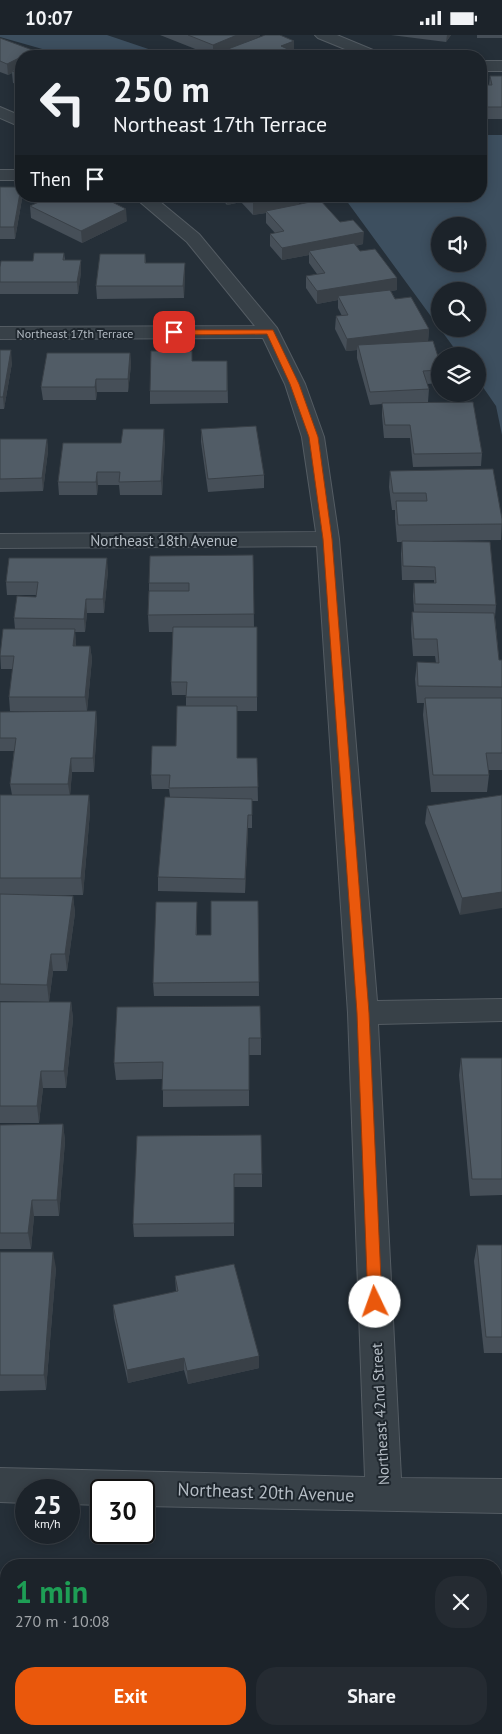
<!DOCTYPE html>
<meta charset="utf-8">
<style>
:root{--surface:#1c232a;--page:#252b32;--text:#f1f3f6;--muted:#a0a4a8;--line:#3a4047;--accent:#ea580c}
body{margin:0;font-family:"PT Sans",sans-serif;background:var(--page);color:var(--text);height:100vh;display:flex;flex-direction:column;font-size:19px;white-space:nowrap}
*{box-sizing:border-box;margin:0}
p{font-size:16px;color:var(--muted)}
.icon{flex:none;width:28px;height:28px;fill:none;stroke:currentColor;stroke-width:2;stroke-linecap:round;stroke-linejoin:round}
.map{position:relative;flex:1;overflow:hidden}
.side{position:absolute;left:0px;top:1524px;width:502px;height:176px;display:flex;flex-direction:column;background:var(--surface);border-radius:20px 20px 0 0;box-shadow:0 2px 12px #0003,0 0 0 1px var(--line)}
.side>*{flex:none}
.top-card{position:absolute;left:15px;top:15px;width:472px;height:152px;border-radius:20px;box-shadow:0 2px 12px #0003,0 0 0 1px var(--line);background:#1c232a;color:var(--text);overflow:hidden}
.buttons{position:absolute;left:431px;top:182px;display:grid;gap:10px}
.buttons a{display:grid;place-items:center;width:55px;height:55px;border-radius:50%;background:var(--surface);box-shadow:0 2px 12px #0003,0 0 0 1px var(--line);font-size:25px}
.speed{position:absolute;left:15px;top:1444px;display:flex;gap:10px;font-size:25px;font-weight:700;text-align:center}
.speed>*{display:grid;place-content:center;width:65px;height:65px;border-radius:50%;background:var(--surface);box-shadow:0 2px 12px #0003,0 0 0 1px var(--line);line-height:1}
.speed small{font-size:12px;font-weight:400}
.speed .limit{border:2px solid #111;border-radius:8px;background:#fff;color:#111}
.pin{position:absolute;display:grid;place-items:center;width:42px;height:42px;color:#fff;margin:-21px;border-radius:10px;box-shadow:0 2px 8px #0006}
.me{position:absolute;width:55px;margin:-28px;rotate:357deg;stroke-linejoin:round;filter:drop-shadow(0 0 4px #0008)}
.turn{display:flex;align-items:center;gap:18px;height:105px;padding:0 15px;font-size:22px}
.turn .icon{width:65px;height:65px;stroke-width:2.5}
.turn b{display:block;font-size:35px;line-height:42px}
.then{display:flex;align-items:center;height:48px;padding:0 15px;background:#0003;gap:10px;font-size:19px}
.round{display:grid;place-items:center;flex:none;width:52px;height:52px;border-radius:20px;background:var(--page)}
.summary{display:flex;align-items:center;justify-content:space-between;height:85px;padding:0 15px}
h1{font-size:30px;font-weight:700;line-height:38px;color:#1e9e55}
.cta{display:flex;gap:10px;margin-top:auto;padding:10px 15px}
.cta a{flex:1;height:58px;border-radius:20px;background:var(--accent);color:#fff;font-size:20px;font-weight:700;line-height:58px;text-align:center}
.cta a+a{background:var(--page);color:var(--text)}
.status{display:flex;justify-content:space-between;align-items:center;height:35px;padding:0 25px;background:var(--surface);direction:ltr}
.status svg{height:14px;fill:currentColor}
.map>svg:first-child{display:block}
.water{fill:#3d4f5f;fill-rule:evenodd}
.lines{fill:none;stroke-linecap:round;stroke-linejoin:round}
.street-casing{stroke:#545c63;stroke-width:2}
.street{fill:#384148;fill-rule:evenodd}
.wall{fill:#464f58}
.shaded-wall{fill:#394047}
.building{fill:#515c66;stroke:#394047}
.route{fill:#ea580c;stroke:#983908}
.labels{text-anchor:middle;dominant-baseline:central;stroke-width:4;stroke-linejoin:round;paint-order:stroke}
.far-street-label{font-size:12px;fill:#b4bcc4;stroke:#1e262d}
.street-label{font-size:15px;fill:#b4bcc4;stroke:#1e262d}
.near-street-label{font-size:18px;fill:#b4bcc4;stroke:#1e262d}
</style>
<div class="status"><b>10:07</b><svg viewBox="0 0 49 12"><path d="M0 12V9h3v3zM5 12V6h3v6zM10 12V3h3v9zM15 12V0h3v12zM26 1h20v11H26zM47 4h2v5h-2z"/></svg></div>
<div class="map">
<svg width="502" height="1699" viewBox="0 0 502 1699">
<rect width="100%" height="100%" fill="#252f38"/>
<g class="water">
<path d="M0 0H107L169 21H67L0 2Z"/>
<path d="M481 100H502V400L496 371 478 345V321H460L343 161H481ZM440 191H478V229H440ZM440 256H478V294H440Z"/>
</g>
<g class="lines">
<defs>
<g id="street">
<path d="M315 0H337L373 15 390 18 392 21H362L318 3Z"/>
<rect x="481" y="26" width="21" height="10"/>
<path d="M0 72 21 81V92L0 83Z"/>
<rect x="0" y="135" width="21" height="10"/>
<path d="M133 161H153L199 199 277 293 305 349 324 402 339 504 377 966 502 964V986L378 989 401 1443 502 1444V1478L144 1471V1455H101V1470L69 1469V1455H26V1468L0 1467V1433L365 1442 348 978 317 511 0 513V499L316 497 302 402 285 349 263 303 0 304V292L255 291 187 207Z"/>
</g>
</defs>
<use href="#street" class="street-casing"/>
<use href="#street" class="street"/>
</g>
<g class="wall">
<path d="M160 0H260V1L244 8 294 17 301 21H228V15L213 21Z"/>
<path d="M391 0H451L446 7Z"/>
<rect x="477" y="0" width="25" height="3"/>
<path d="M0 3 35 16V21H21V50L13 48 12 38 8 40 0 37Z"/>
<path d="M490 41H502V84H481V50H489Z"/>
<path d="M0 152 22 161V164L15 204H0Z"/>
<path d="M219 161H300L299 169 340 187 363 209 355 211 360 216 397 255 391 256 395 264 429 294 428 306 440 328V348L427 349 429 354 428 367 418 368 482 418 481 431 413 432 410 403H384L382 381V369L370 370 357 323V315L346 316 335 294 336 281H342L338 273V265L317 269 306 253V241L317 239 309 228V220L282 225 270 211V199L275 198 266 188V178L253 180 241 167 227 170Z"/>
<path d="M30 171 127 186 82 208 31 183Z"/>
<path d="M64 218 65 225H81V237L78 259H0V247Z"/>
<path d="M145 219 146 228H185L184 263 97 264 96 251Z"/>
<path d="M0 315 12 328 4 374H0Z"/>
<path d="M130 318 131 330 128 357H97L96 365H43L41 352Z"/>
<path d="M193 326H227L228 368 150 369V356Z"/>
<path d="M201 394 264 440V453L208 457 201 407Z"/>
<path d="M0 404H47L48 416 43 456 0 457Z"/>
<path d="M165 407 162 460H120L119 450H98L97 460H59L58 447 121 408Z"/>
<path d="M390 436 502 484 501 505 432 506 496 570 495 582 499 625H502V735H488L489 740 487 757H431L423 680 424 668H417L415 644 417 627 436 628 435 621H413L411 594 412 577H414L413 561 414 548H434V545H402L401 519 402 507H397L395 483V475H392L389 452Z"/>
<path d="M253 520 254 592H257V676H237V723H257L258 766H252V793H248L245 858 158 856V842L170 762 169 754H152L151 740 176 711 186 671V660H172L171 647 173 597H149L148 580 149 556V548Z"/>
<path d="M108 536 104 578H87L85 597H75L76 611H90L92 624 87 676H10L9 662 13 634H1L0 616 15 594 14 583 36 562V560H7L6 547Z"/>
<path d="M96 676 97 690 94 737H72L70 760H89L90 777 83 860H24L73 861 75 878 67 936H53L49 967 0 966V760H12L10 749 14 716H0V677Z"/>
<path d="M502 760 460 880 425 788 427 771Z"/>
<path d="M258 866 259 961H154L153 948 197 880V900H211Z"/>
<path d="M0 967H71L73 984 66 1053H43L39 1088H0Z"/>
<path d="M117 972 261 1003V1020H249V1071L163 1072V1044L116 1045 114 1028Z"/>
<path d="M461 1023H502V1160L470 1161 459 1040Z"/>
<path d="M63 1089 65 1106 59 1181H34L31 1214H0V1090Z"/>
<path d="M137 1101 262 1139V1152H234V1201L134 1202 133 1189Z"/>
<path d="M477 1210H502V1318H484L474 1226Z"/>
<path d="M0 1217 56 1233 46 1355 0 1356Z"/>
<path d="M175 1241 259 1333 188 1349 184 1335 128 1348 114 1283 113 1270 176 1257Z"/>
<path d="M0 1572H6V1694H45V1699H0Z"/>
<path d="M169 1694H283V1699H170Z"/>
</g>
<g class="shaded-wall">
<path d="M237 0H260V1L213 21V10Z"/>
<path d="M447 0H451L446 7Z"/>
<path d="M294 6V17L281 11Z"/>
<path d="M35 16V21H23Z"/>
<path d="M21 22V34L12 36V38L8 40 7 29Z"/>
<path d="M21 152V161L22 164 15 204 14 192Z"/>
<path d="M226 161H241V167L227 170Z"/>
<path d="M289 161H300L299 171 266 176V178L253 180V168Z"/>
<path d="M126 174 127 186 82 208 81 196Z"/>
<path d="M364 197 363 209 312 219 309 216V220L282 225V213Z"/>
<path d="M81 225V237L78 259 77 247Z"/>
<path d="M185 228V240L184 263 183 251Z"/>
<path d="M397 243V255L340 265 338 261V265L317 269V256Z"/>
<path d="M429 294 428 307 358 310 357 315 346 316 347 304Z"/>
<path d="M11 315 12 328 4 374 3 362Z"/>
<path d="M130 318 131 330 128 357V344Z"/>
<path d="M96 344 97 357 96 365 95 352Z"/>
<path d="M164 394 165 407 162 460 161 446Z"/>
<path d="M47 404 48 416 43 456 42 443Z"/>
<path d="M97 437 98 450 97 460 96 447Z"/>
<path d="M107 523 108 536 104 578 103 564Z"/>
<path d="M86 564 87 578 85 597 84 584Z"/>
<path d="M75 594 76 608 74 624 73 611Z"/>
<path d="M90 611 92 624 87 676 85 662Z"/>
<path d="M96 676 97 690 94 737 93 723Z"/>
<path d="M71 723 72 737 70 762 68 749Z"/>
<path d="M89 760 90 777 83 860 81 843Z"/>
<path d="M248 780V793L245 858V844Z"/>
<path d="M502 857V873L460 880 462 863Z"/>
<path d="M73 861 75 878 67 936 65 919Z"/>
<path d="M51 919 53 936 49 967 47 950Z"/>
<path d="M71 967 73 984 66 1053 64 1036Z"/>
<path d="M41 1036 43 1053 39 1088 37 1071Z"/>
<path d="M63 1089 65 1106 59 1181 57 1165Z"/>
<path d="M32 1165 34 1181 31 1214 28 1198Z"/>
<path d="M53 1217 56 1233 46 1355 44 1340Z"/>
<path d="M259 1321V1333L188 1349 187 1336Z"/>
<path d="M184 1323V1335L128 1348 127 1335Z"/>
</g>
<g class="building">
<path d="M188 0H237L213 10Z"/>
<path d="M265 0H280L294 6 281 11 301 20 298 21H245L228 14Z"/>
<path d="M0 3 35 16 23 21H21V22L7 29 0 26Z"/>
<path d="M21 31V39L12 36Z"/>
<path d="M490 41H502V72H481V50H492Z"/>
<path d="M0 152H21L14 192H0Z"/>
<path d="M52 161H100L126 174 81 196 30 171Z"/>
<path d="M246 161H289L253 168Z"/>
<path d="M320 165 340 187 353 185 364 197 282 213 270 199 284 196 266 176Z"/>
<path d="M354 208 360 216 375 214 397 243 317 256 306 241 325 238 309 216Z"/>
<path d="M34 218H64L63 225H81L77 247H0V232L1 226H33Z"/>
<path d="M100 219H145V228H185L183 251H96Z"/>
<path d="M390 255 395 264 411 262 429 294 347 304 336 281 348 280 338 261Z"/>
<path d="M433 306 440 328V335L423 336 429 354 370 357 358 310Z"/>
<path d="M0 315H11L3 362H0Z"/>
<path d="M151 316H192V326H227V356H150Z"/>
<path d="M47 318H130L128 344H96L95 352H41Z"/>
<path d="M473 367 482 418 414 419 410 390H385L382 368Z"/>
<path d="M256 391 264 440 208 444 201 394Z"/>
<path d="M123 394H164L161 446 119 447 120 437H97L96 447H58L63 408H121Z"/>
<path d="M0 404H47L42 443 0 444Z"/>
<path d="M493 434 502 484V489L398 490 396 466H427L426 458H393L390 436Z"/>
<path d="M402 506 490 507 496 570 415 569 414 548H436L435 532 403 531Z"/>
<path d="M253 520 254 579 148 580 149 556H189V548H149L150 521Z"/>
<path d="M9 523H107L103 564H86L84 584 14 583 17 561 36 562 38 547H6Z"/>
<path d="M412 577 494 578 499 625H502V652L418 651 417 627 439 628 437 604H414Z"/>
<path d="M173 592H257V662H186L187 647H171Z"/>
<path d="M3 594H75L73 611H90L85 662H9L14 621H0Z"/>
<path d="M425 663H502V718H486L489 740H433Z"/>
<path d="M177 671H237V723H257L258 752 169 753 170 740H151L152 711H176Z"/>
<path d="M96 676 93 723H71L68 749H10L16 703H0V677Z"/>
<path d="M0 760H89L81 843H0Z"/>
<path d="M502 760V857L462 863 427 771Z"/>
<path d="M165 762 252 764V780H248L245 844 158 842Z"/>
<path d="M0 859 73 861 65 919H51L47 950 0 949Z"/>
<path d="M211 866H258L259 947 153 948 156 867H197L196 900H211Z"/>
<path d="M0 967H71L64 1036H41L37 1071H0Z"/>
<path d="M260 971 261 1003H249V1055H162L163 1027 114 1028 117 972Z"/>
<path d="M461 1023H502V1144H472Z"/>
<path d="M63 1089 57 1165H32L28 1198H0V1090Z"/>
<path d="M261 1100 262 1139H234V1188L133 1189 137 1101Z"/>
<path d="M477 1210H502V1302H486Z"/>
<path d="M0 1217H53L44 1340H0Z"/>
<path d="M234 1229 259 1321 187 1336 184 1323 127 1335 113 1270 178 1256 175 1241Z"/>
<rect x="0" y="1572" width="6" height="117"/>
</g>
<path class="route" d="M171 295H273L299 349 318 402 332 504 369 978 382 1267 380 1272 375 1273 370 1272 368 1267 357 978 323 504 309 402 290 349 267 299 174 300 171 299Z"/>
<g class="labels">
<g class="far-street-label">
<text x="75" y="298">Northeast 17th Terrace</text>
</g>
<g class="street-label">
<text x="164" y="505">Northeast 18th Avenue</text>
<text transform="translate(380 1379) rotate(-93)">Northeast 42nd Street</text>
</g>
<g class="near-street-label">
<text transform="translate(266 1457) rotate(2)">Northeast 20th Avenue</text>
</g>
</g>
</svg>
<div class="buttons">
<a><svg class="icon" aria-label="sound" viewBox="0 0 24 24"><path d="M4 9h4l5-4v14l-5-4H4zM17 9q2 3 0 6"/></svg></a>
<a><svg class="icon" aria-label="search" viewBox="0 0 24 24"><circle cx="10" cy="10" r="6"/><path d="M15 15l6 6"/></svg></a>
<a><svg class="icon" aria-label="layers" viewBox="0 0 24 24"><path d="M12 4l9 5-9 5-9-5zM3 14l9 5 9-5"/></svg></a>
</div>
<div class="speed"><div>25<small>km/h</small></div><div class="limit">30</div></div>
<div class="pin" style="left:174px;top:297px;background:#d93025"><svg class="icon" aria-label="arrive" viewBox="0 0 24 24"><path d="M6 21V4h12l-3 4 3 4H6"/></svg></div>
<svg class="me" style="left:375px;top:1267px" viewBox="-20 -20 40 40"><circle r="19" fill="#fff"/><path d="M0-13L10 11 0 6-10 11z" fill="#ea580c"/></svg>
<div class="top-card">
<div class="turn"><svg class="icon" aria-label="left" viewBox="0 0 24 24"><path d="M17 20v-9H6M10 6l-5 5 5 5"/></svg><div><b>250 m</b>Northeast 17th Terrace</div></div>
<div class="then">Then<svg class="icon" aria-label="arrive" viewBox="0 0 24 24"><path d="M6 21V4h12l-3 4 3 4H6"/></svg></div>
</div>
<section class="side">
<div class="summary"><div><h1>1 min</h1><p>270 m · 10:08</p></div><a class="round"><svg class="icon" aria-label="close" viewBox="0 0 24 24"><path d="M6 6l12 12M18 6L6 18"/></svg></a></div>
<div class="cta"><a>Exit</a><a>Share</a></div>
</section>
</div>
